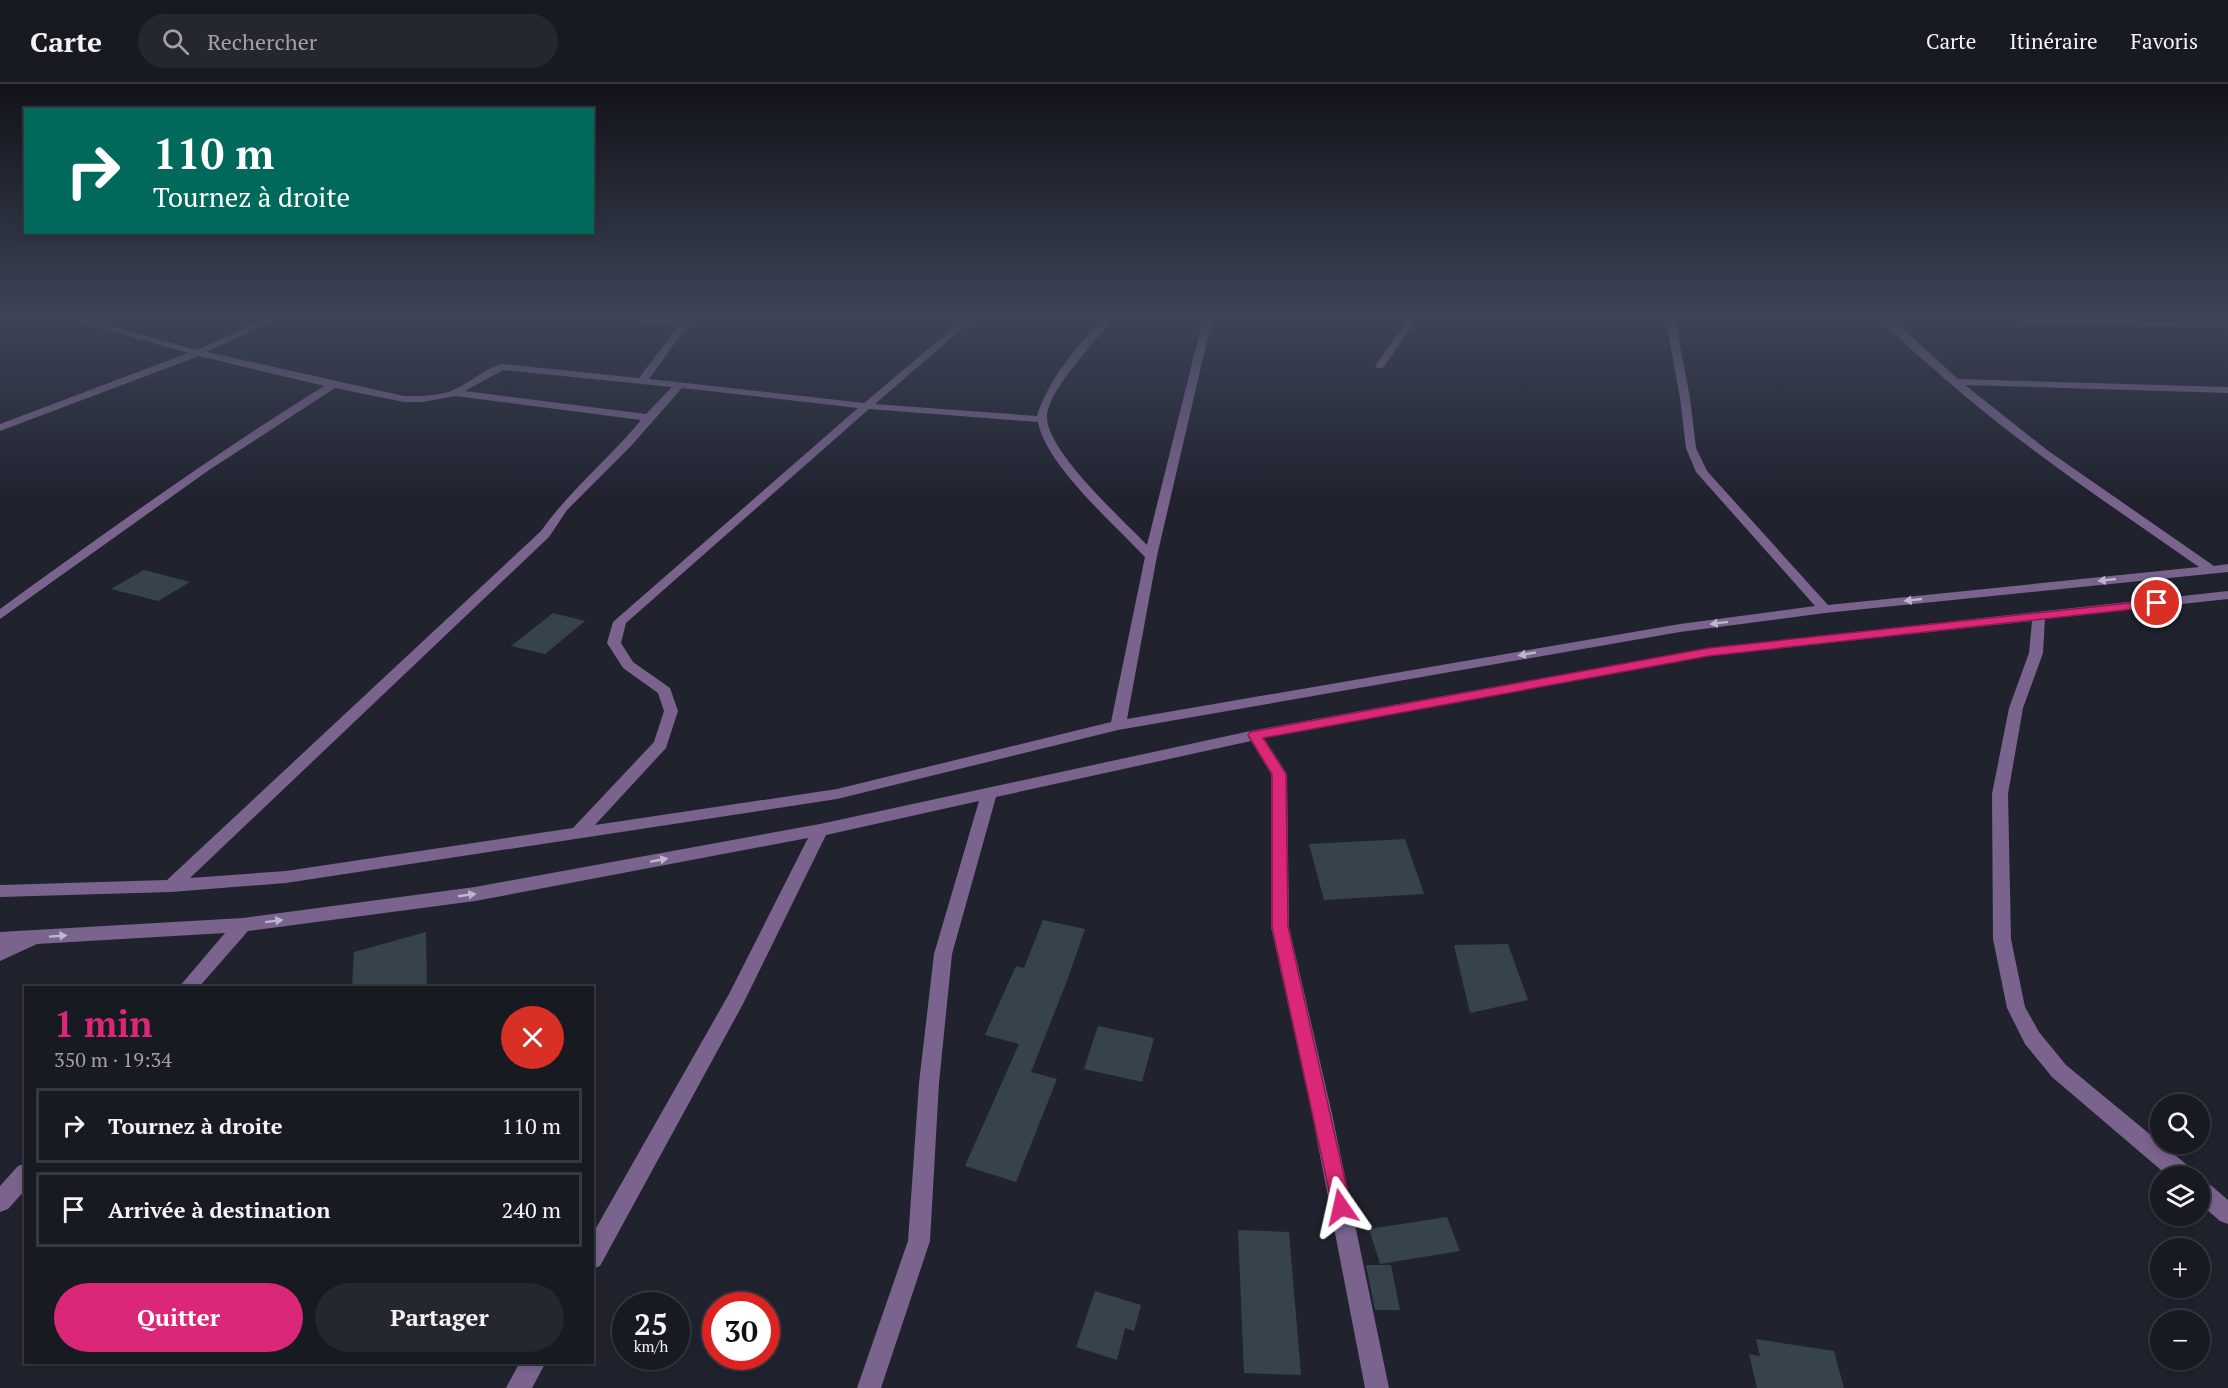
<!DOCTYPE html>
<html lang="fr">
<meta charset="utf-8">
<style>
:root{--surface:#181a22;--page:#25272f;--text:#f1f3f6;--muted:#9fa1a5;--line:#363840;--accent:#db2777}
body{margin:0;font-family:"PT Serif",serif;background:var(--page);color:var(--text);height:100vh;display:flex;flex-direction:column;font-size:22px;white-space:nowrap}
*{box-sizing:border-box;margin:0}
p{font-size:20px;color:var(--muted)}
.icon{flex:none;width:33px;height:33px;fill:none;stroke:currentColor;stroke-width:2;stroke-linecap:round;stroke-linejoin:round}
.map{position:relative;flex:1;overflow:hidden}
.sheet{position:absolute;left:24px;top:902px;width:570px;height:378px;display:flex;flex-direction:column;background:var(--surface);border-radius:0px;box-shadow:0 3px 9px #0003,0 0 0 2px var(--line)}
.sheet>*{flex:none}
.guide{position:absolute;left:24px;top:24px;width:570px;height:126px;border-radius:0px;box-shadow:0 3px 9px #0003,0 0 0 2px var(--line);background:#00695c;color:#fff;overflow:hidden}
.controls{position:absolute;left:2150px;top:1010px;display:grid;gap:12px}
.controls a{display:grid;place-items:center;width:60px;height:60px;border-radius:50%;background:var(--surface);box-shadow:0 3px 9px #0003,0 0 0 2px var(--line);font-size:30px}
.speed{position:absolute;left:612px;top:1208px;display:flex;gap:12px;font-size:30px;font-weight:700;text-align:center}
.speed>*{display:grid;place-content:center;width:78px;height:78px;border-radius:50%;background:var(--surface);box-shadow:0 3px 9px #0003,0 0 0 2px var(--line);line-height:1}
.speed small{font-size:15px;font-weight:400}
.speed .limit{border:9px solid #d22;background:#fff;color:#111}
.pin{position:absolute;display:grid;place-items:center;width:51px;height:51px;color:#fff;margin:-26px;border:3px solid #fff;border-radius:50%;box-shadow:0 2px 6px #0007}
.me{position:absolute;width:66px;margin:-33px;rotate:349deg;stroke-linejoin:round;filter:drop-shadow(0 0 4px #0008)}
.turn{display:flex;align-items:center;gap:21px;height:126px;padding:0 30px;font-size:27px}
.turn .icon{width:78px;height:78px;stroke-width:2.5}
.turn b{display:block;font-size:42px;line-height:51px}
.round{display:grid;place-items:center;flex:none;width:63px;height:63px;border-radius:32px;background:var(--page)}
.head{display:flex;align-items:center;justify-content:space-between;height:102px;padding:0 30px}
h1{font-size:36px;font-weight:700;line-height:45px;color:var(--accent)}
.cta{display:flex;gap:12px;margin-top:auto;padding:12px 30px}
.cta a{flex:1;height:69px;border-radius:36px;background:var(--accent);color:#fff;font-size:24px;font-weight:700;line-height:69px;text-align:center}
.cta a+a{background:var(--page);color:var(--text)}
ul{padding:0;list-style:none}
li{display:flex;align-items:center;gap:18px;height:75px;margin:0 12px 9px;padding:0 18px;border:3px solid var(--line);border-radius:0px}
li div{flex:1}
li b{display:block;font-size:22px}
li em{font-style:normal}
header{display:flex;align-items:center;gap:36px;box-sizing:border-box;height:84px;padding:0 30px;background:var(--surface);border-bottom:2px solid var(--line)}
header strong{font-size:28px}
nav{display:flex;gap:33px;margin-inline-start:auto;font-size:21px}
.search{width:420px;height:54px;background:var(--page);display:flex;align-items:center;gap:15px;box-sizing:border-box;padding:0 21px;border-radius:33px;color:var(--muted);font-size:22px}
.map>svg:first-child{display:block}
.building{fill:#37434c}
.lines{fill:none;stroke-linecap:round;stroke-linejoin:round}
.minor{fill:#7a638d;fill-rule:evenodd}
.oneway{fill:#beb7cb}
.route{fill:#db2777;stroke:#8e194d;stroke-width:1.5}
</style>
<header>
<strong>Carte</strong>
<div class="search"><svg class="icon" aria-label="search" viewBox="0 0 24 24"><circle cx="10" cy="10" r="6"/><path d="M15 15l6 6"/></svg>Rechercher</div>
<nav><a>Carte</a><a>Itinéraire</a><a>Favoris</a></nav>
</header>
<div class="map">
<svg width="2228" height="1304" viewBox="0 0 2228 1304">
<rect width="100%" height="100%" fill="#20222e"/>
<g class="building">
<path d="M144 486 190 498 158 517 111 505Z"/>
<path d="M553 529 585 537 545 570 511 562Z"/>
<path d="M1405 755 1424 810 1324 816 1309 760Z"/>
<path d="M1043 836 1085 845 1068 894 1031 988 1057 995 1016 1098 965 1082 1019 960 985 951 1016 882 1024 884Z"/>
<path d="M426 848 427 903H352L354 868Z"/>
<path d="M1508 860 1528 916 1470 929 1454 861Z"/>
<path d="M1098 942 1154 954 1142 998 1084 985Z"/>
<path d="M1447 1133 1460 1167 1380 1180 1369 1145Z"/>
<path d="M1238 1146 1289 1148 1301 1291 1244 1289Z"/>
<path d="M1366 1181H1391L1400 1226H1375Z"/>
<path d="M1095 1207 1141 1221 1134 1247 1125 1244 1117 1276 1076 1263Z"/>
<path d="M1756 1255 1834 1267 1844 1304H1757L1749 1270 1760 1272Z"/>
</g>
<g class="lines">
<g class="minor">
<path d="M70 235H83L197 266 265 235H276L207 268 404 312C419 312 437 312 451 307 469 300 483 285 502 280L639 294 678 242 642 238 638 235 682 237 684 235H692L649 295 864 319 964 235H973L875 320 1037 332C1048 296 1078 260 1103 235H1112C1097 257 1048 305 1047 333 1046 366 1124 437 1147 461L1203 235H1212L1157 472 1127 635 1680 540 1815 522 1696 388 1686 364 1680 314 1667 242 1660 235H1669L1676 241 1690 314 1696 364 1707 387 1828 521 2199 483C2113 423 2024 364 1945 295 1925 276 1898 257 1883 235H1892L1958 295 2228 303V309L1965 301 2047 366 2214 482 2228 480V488L1825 529 1680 548 1118 646 837 715 286 799 171 808 0 813V801L167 796 541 447C570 406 609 375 641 336L455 312 422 318H404L335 304 209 386 0 535V525C106 448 213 371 324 302L199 272 0 347V340L188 269ZM503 286 672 303 646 330 465 307ZM682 304 858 324 613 538 607 559 623 584 658 609 664 627 654 658 573 744 286 787 190 794 549 453 567 426 630 363ZM869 325 1038 338C1046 381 1114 440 1145 473L1111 638 837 705 595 741 666 664 678 627 670 604 633 578 621 559 626 539Z"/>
<path d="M1408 235H1417L1383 284H1377L1375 282Z"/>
<path d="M2017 235 2224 238 2228 242 2224 244 2022 238Z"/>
<path d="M2228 507V515L2045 535 2043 569 2023 624 2008 710 2011 855 2025 923 2039 948 2066 981 2192 1085 2195 1092H2168L2052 993 2025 960 2007 924 1993 855 1992 710 2009 624 2029 569 2032 537 1709 572 1264 654 1287 690 1289 843 1332 1030 1389 1304H1365L1312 1030 1271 843V690L1251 657 996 713 952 870 939 999 930 1157 881 1304H857L908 1157 919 999 934 870 979 717 826 751 743 920 600 1182 592 1185V1151L729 910 808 754 475 817 248 847 199 903H179L225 849 37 860 0 877V848L243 834 475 803 820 740 1255 646 1709 564Z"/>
<path d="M26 1079V1105L8 1125 0 1128V1102L18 1082Z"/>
<path d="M2199 1095 2207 1098 2228 1116V1140L2220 1137 2199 1119Z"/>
<path d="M520 1278H546L532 1304H506Z"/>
</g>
</g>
<defs><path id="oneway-solid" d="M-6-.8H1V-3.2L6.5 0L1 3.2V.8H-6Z" transform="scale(1.5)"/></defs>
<g class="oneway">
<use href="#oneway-solid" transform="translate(2107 496) rotate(174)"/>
<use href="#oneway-solid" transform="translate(1913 516) rotate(174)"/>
<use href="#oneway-solid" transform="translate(1719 539) rotate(173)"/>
<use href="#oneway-solid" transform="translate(1527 570) rotate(170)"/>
<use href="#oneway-solid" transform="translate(659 776) rotate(-11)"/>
<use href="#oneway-solid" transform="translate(467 811) rotate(-8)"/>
<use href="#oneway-solid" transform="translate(274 837) rotate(-7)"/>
<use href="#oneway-solid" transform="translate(58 852) rotate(-4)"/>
</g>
<linearGradient id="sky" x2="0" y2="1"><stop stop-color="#121319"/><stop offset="0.56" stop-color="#3c4457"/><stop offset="1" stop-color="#3c4457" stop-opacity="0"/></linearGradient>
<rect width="2228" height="417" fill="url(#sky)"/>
<path class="route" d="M2157 516 2161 517V522L1709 572 1263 654 1286 690 1288 843 1351 1123 1348 1130 1341 1132 1334 1130 1272 843V690L1248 651 1250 648 1709 564Z"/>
</svg>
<div class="controls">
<a><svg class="icon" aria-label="search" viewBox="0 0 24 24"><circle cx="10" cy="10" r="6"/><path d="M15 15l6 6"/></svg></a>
<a><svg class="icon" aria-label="layers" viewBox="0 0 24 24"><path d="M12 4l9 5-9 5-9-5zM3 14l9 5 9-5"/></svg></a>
<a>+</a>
<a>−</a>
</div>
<div class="speed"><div>25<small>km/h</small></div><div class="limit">30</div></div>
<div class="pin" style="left:2157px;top:519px;background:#d93025"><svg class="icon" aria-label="arrive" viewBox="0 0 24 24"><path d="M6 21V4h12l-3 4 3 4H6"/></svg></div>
<svg class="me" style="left:1341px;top:1123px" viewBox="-20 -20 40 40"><path d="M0-17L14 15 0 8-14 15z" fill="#db2777" stroke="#fff" stroke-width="4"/></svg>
<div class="guide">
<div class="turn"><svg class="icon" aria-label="right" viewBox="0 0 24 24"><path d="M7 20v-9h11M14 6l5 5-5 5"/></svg><div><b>110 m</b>Tournez à droite</div></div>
</div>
<section class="sheet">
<div class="head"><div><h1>1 min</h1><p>350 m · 19:34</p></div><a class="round" style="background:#d93025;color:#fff"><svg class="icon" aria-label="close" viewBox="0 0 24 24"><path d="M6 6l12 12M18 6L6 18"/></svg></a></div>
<ul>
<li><svg class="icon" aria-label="right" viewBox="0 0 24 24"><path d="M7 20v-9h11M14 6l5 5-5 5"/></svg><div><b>Tournez à droite</b></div><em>110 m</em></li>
<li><svg class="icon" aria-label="arrive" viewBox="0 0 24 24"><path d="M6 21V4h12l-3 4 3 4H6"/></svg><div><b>Arrivée à destination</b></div><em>240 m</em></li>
</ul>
<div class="cta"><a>Quitter</a><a>Partager</a></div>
</section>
</div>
